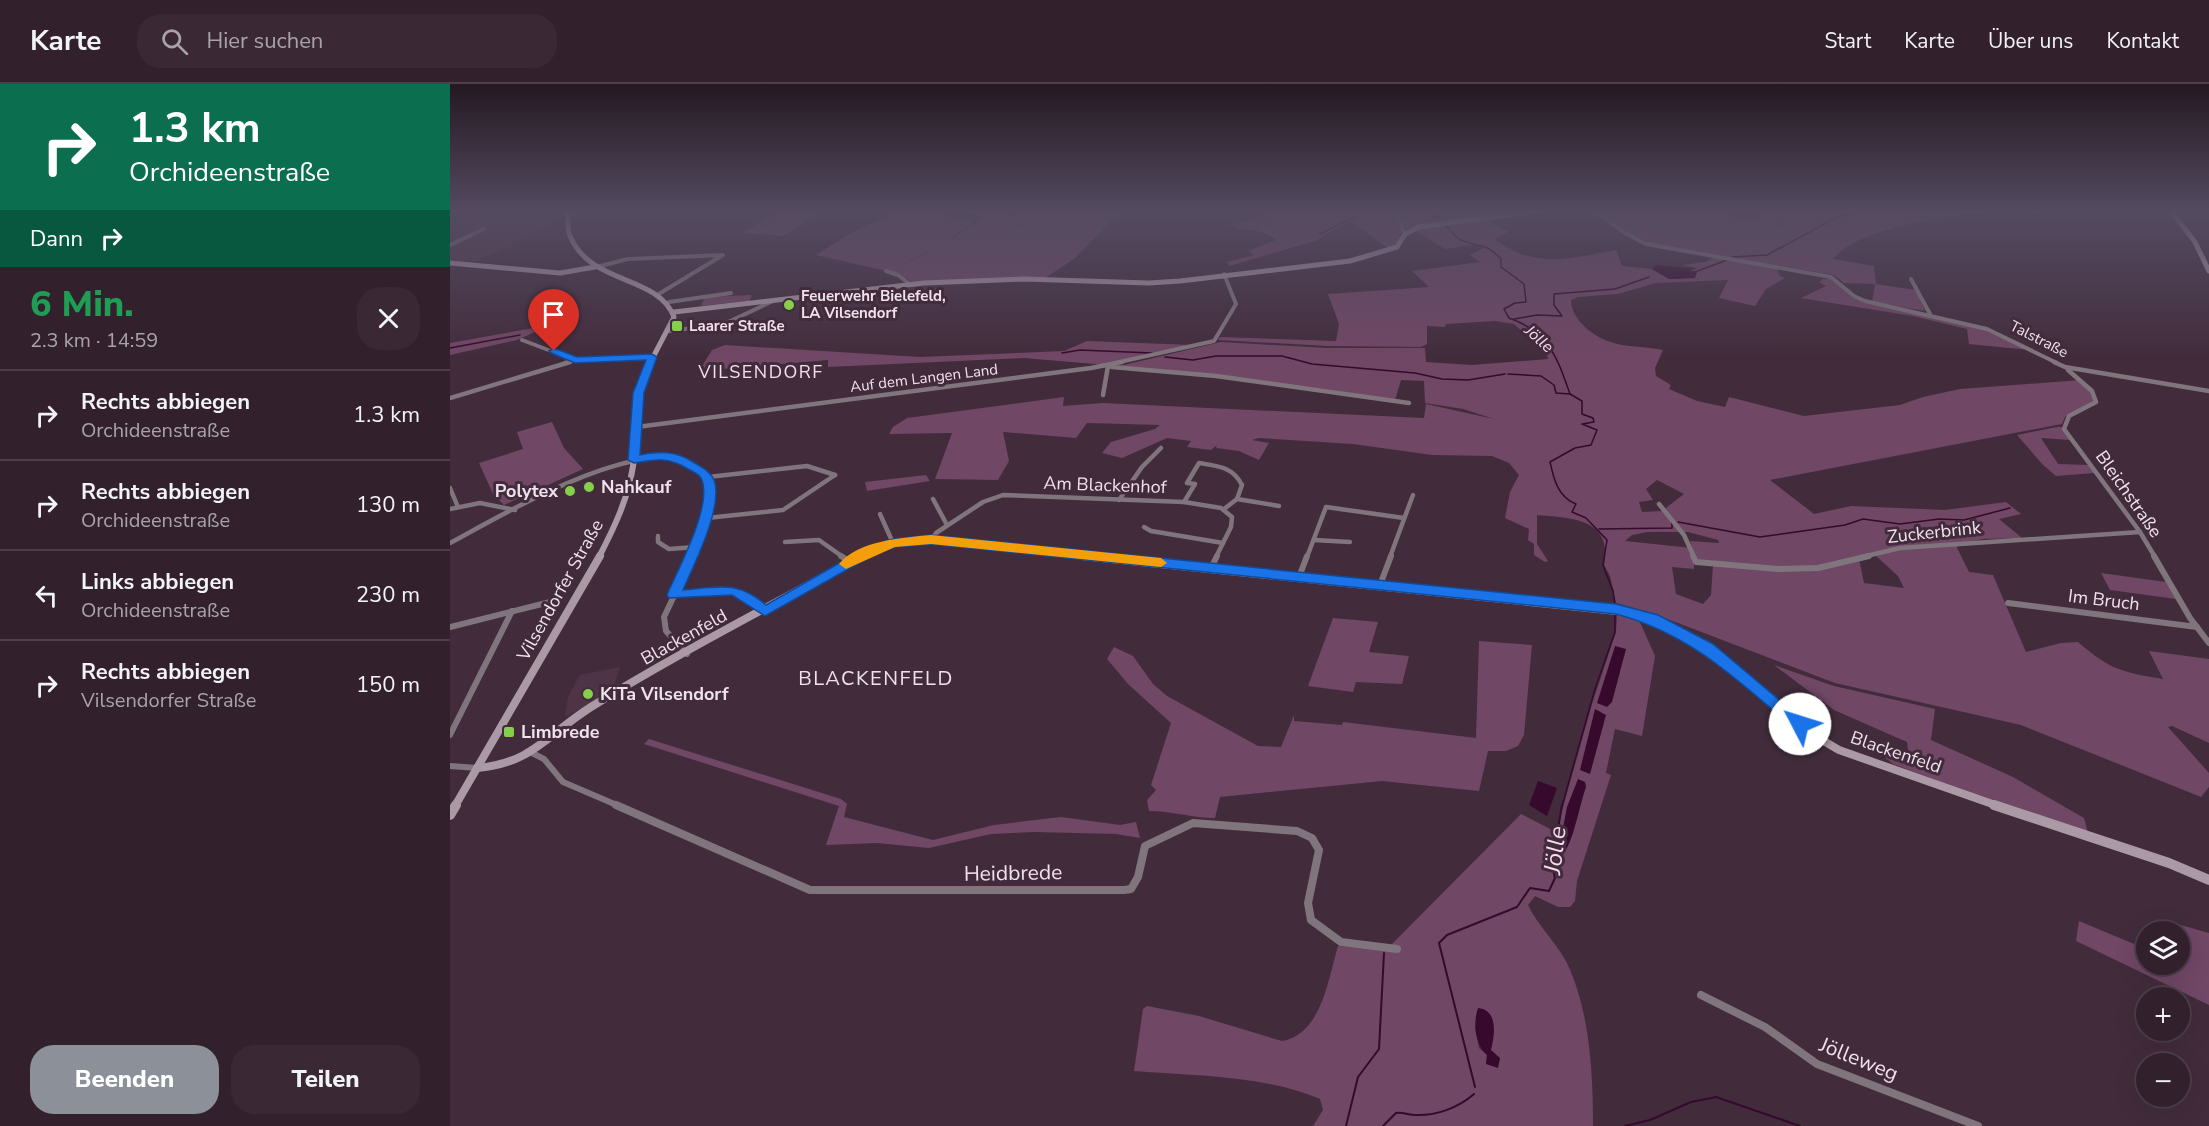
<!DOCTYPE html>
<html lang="de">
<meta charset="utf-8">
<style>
:root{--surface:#32212d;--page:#3a2935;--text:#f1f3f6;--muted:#a8a3aa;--line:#4d3e49;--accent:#8c9099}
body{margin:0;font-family:"Nunito Sans",sans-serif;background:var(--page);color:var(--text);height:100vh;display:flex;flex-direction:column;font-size:22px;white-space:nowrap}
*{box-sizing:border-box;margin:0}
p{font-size:20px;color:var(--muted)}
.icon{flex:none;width:33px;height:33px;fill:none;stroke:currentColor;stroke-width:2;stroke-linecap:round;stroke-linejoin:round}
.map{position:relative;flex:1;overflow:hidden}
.panel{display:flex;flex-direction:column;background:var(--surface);width:450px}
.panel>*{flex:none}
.hud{background:#0b6e4f;color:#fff;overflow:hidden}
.controls{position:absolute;left:1686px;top:837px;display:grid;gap:12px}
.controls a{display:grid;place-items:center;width:54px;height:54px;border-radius:50%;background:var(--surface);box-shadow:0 6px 24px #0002,0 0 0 2px var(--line);font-size:30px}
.pin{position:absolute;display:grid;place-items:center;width:51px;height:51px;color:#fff;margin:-62px -26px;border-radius:50% 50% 50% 0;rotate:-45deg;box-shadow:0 0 6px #0007}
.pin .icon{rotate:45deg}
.me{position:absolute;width:66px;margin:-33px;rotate:310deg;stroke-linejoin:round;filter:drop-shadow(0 0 4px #0008)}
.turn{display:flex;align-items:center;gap:21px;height:126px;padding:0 30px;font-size:27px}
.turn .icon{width:78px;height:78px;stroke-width:2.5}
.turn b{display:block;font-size:42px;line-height:51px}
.then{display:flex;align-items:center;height:57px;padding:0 30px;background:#0003;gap:12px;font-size:22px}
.round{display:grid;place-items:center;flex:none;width:63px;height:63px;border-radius:24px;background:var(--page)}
.summary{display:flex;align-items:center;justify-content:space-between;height:102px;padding:0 30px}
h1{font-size:36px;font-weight:800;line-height:45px;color:#1e9e55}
.primary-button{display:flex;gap:12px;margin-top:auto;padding:12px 30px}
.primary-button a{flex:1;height:69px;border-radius:24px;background:var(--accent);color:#fff;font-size:24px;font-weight:800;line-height:69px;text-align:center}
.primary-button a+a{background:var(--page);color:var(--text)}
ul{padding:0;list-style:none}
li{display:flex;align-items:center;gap:18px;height:90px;padding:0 30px;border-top:2px solid var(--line)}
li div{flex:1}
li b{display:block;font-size:22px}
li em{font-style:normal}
header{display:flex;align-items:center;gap:36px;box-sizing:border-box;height:84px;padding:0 30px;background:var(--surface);border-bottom:2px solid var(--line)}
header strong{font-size:28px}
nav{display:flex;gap:33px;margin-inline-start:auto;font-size:21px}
.search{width:420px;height:54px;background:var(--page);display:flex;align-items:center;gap:15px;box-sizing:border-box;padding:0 21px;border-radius:24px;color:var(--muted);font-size:22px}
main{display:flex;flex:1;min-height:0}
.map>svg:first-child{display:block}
.built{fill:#4f3447}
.green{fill:#704765;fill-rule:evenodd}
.water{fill:#36092d}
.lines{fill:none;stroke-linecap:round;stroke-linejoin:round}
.stream-far1{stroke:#36092d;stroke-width:1.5}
.stream{stroke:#36092d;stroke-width:2}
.street-far3{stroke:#80757d;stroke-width:4}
.street-far2{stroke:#80757d;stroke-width:4.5}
.street-far1{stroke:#80757d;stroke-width:6}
.street{stroke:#80757d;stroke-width:8}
.secondary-far3{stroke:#ab99a5;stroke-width:5}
.secondary-far2{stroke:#ab99a5;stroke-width:6}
.secondary-far1{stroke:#ab99a5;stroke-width:8}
.secondary{stroke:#ab99a5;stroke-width:10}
.route{fill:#1a73e8;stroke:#114b97;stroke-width:1.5}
.slow{fill:#f59e0b}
.poi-dot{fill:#86cf4b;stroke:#422c3c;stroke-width:2}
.labels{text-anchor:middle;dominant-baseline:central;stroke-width:6;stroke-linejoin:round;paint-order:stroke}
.far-poi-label{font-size:15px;font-weight:bold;fill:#f0e2ec;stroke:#422c3c;text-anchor:start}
.far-street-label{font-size:15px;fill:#f0e2ec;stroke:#422c3c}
.far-water-label{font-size:16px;font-style:italic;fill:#f9d9ef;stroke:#422c3c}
.far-quarter-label{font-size:18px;letter-spacing:1.5px;fill:#f0e2ec;stroke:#422c3c}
.street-label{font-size:18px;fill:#f0e2ec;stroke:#422c3c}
.poi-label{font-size:18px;font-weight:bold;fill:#f0e2ec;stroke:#422c3c;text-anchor:start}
.neighbourhood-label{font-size:20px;letter-spacing:1.5px;fill:#f0e2ec;stroke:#422c3c}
.near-street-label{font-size:21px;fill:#f0e2ec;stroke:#422c3c}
.near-water-label{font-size:24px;font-style:italic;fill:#f9d9ef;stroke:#422c3c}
</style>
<header>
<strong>Karte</strong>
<div class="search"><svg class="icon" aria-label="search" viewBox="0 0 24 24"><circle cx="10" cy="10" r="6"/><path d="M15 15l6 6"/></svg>Hier suchen</div>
<nav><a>Start</a><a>Karte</a><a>Über uns</a><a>Kontakt</a></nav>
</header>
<main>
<section class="panel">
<div class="hud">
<div class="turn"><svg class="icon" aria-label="right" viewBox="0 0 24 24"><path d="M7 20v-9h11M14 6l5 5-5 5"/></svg><div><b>1.3 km</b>Orchideenstraße</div></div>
<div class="then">Dann<svg class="icon" aria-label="right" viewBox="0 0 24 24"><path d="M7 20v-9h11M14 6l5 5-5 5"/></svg></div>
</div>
<div class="summary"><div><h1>6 Min.</h1><p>2.3 km · 14:59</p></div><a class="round"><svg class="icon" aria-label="close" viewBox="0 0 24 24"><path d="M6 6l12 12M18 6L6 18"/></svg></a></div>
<ul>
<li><svg class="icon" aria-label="right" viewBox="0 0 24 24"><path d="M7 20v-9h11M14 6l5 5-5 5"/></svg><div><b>Rechts abbiegen</b><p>Orchideenstraße</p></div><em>1.3 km</em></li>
<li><svg class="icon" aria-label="right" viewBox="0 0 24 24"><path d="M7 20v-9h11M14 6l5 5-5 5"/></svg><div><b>Rechts abbiegen</b><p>Orchideenstraße</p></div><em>130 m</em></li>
<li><svg class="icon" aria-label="left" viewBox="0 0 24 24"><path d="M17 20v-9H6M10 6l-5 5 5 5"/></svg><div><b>Links abbiegen</b><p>Orchideenstraße</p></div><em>230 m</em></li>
<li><svg class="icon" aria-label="right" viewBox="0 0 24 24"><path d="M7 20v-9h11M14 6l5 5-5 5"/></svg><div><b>Rechts abbiegen</b><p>Vilsendorfer Straße</p></div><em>150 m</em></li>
</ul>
<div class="primary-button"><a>Beenden</a><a>Teilen</a></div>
</section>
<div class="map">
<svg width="1759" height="1042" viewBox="0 0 1759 1042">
<rect width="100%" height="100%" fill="#422c3c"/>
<g class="built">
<path d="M0 127H32L104 140 23 179 0 177Z"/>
<path d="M170 583 162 608 115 633 118 613 130 591Z"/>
</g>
<g class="green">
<path d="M328 127H373L333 152 292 149Z"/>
<path d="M449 127H502L496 131 524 138 493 160 443 185C475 170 503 156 531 135L532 133 522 127H566L556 132H565L575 127H671L624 175 595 194 463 199 450 190 366 171 399 150Z"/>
<path d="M819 127H943L949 136 945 127H1041L1047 131 979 139 953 146 947 160 939 165 900 137 865 157 779 182 777 178 804 171 798 167 826 156C808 141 790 149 780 140L795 138Z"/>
<path d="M1147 127H1276L1291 137 1328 127H1537C1497 133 1409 143 1383 175L1424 182 1426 200 1466 206 1475 227 1422 218 1425 200 1394 199 1384 191 1198 159 1180 150Z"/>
<path d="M1035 135 1059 148 1045 155C1085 186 1121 174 1166 166L1172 182 1202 185 1219 195 1244 194 1246 189 1238 187 1247 184 1233 181 1255 178 1264 173 1327 184 1329 191 1335 194 1316 205 1305 222 1269 214 1278 196 1206 199 1168 210 1128 213 1121 216C1121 235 1143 253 1161 258 1177 264 1196 262 1213 266L1205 284 1206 292 1221 301 1219 305 1247 317 1275 323 1279 313 1354 332 1450 321 1473 313 1510 305 1631 296 1640 307 1644 317 1615 333 1612 340 1320 396 1364 430 1401 422 1495 426 1556 418 1571 430 1549 435 1572 454 1534 455 1508 460 1507 464 1519 488 1543 491 1576 568 1611 559 1628 558C1660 586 1672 588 1713 595L1699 567 1759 575V659L1722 642 1718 643 1759 689V703L1751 713 1571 641 1385 599 1199 528 1166 519 1160 492 1154 481C1163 434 1121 434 1087 431V460L1098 477 1095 478 1084 471V460L1078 456 1079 445 1055 434 1060 408 1069 391 1059 379 1042 372 982 371 903 360 809 354 802 356 819 359 809 376 789 367 766 364 767 361 761 366 737 363 741 357 717 354 672 374 652 369 661 358 705 345 710 341 637 339 626 354 553 348 559 377 548 396 485 395 502 349 439 350 443 343 457 334 614 313 613 322 653 319 974 334 976 320 1044 335 1013 325 975 319 974 297 951 296 945 316 875 305 665 283 771 258 877 264H975L976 278 1022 281 1098 275 1097 270 1064 240 1045 237 996 240 995 243 977 242V260L971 263 877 262 768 256 770 253 886 257 889 240 878 210 979 203 962 187 1030 178 1020 171 1034 164 1027 160 995 165 964 146ZM1207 396 1234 410 1212 427 1192 428 1189 418 1203 416 1196 405ZM1197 448H1238L1268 456 1269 459 1240 457 1242 464 1175 457 1182 451ZM1425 471 1448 492 1454 504 1414 499 1409 475ZM1244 479 1263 481 1261 511 1253 520 1226 510 1222 483 1244 485Z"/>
<path d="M1373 195H1383L1402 213 1533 245 1580 266 1519 260 1517 245 1463 232 1351 214 1376 202 1369 198Z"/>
<path d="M300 211 302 212 299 217 251 222 255 213Z"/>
<path d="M89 243 92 245 67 256 0 271V259Z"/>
<path d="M637 257 743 261 696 270 656 281 574 274 378 283V276L249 287 262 266 275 261 470 273 614 267Z"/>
<path d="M102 338 114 364 133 385 54 421 43 410 29 379 73 365 67 348Z"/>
<path d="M1607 343H1612L1620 356 1591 354 1608 380 1639 381 1644 389 1606 392 1593 381 1567 351Z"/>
<path d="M476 391 480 397 417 407 415 398Z"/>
<path d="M1651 489 1716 498 1726 515 1660 506Z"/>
<path d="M1167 529 1184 531 1188 534 1205 572 1192 652 1165 645 1156 689 1161 691 1127 797 1125 817 1120 823H1108L1085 812 1078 821C1088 842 1106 858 1117 879 1140 928 1143 989 1143 1042H863L873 1026 870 1015C813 991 745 992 684 987L693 925 697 922 749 932 832 957C872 950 878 895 888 862L949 869V862L941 861 1071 730 1108 749 1110 734 1142 620 1166 548ZM1027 931 1044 947 1036 980 1037 971 1029 964 1025 944Z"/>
<path d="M883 534 928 538 919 568 959 572 952 600 906 598 903 608 858 602Z"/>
<path d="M1029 557 1082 561 1074 651 1068 662 1056 667H1038L1029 707 932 697 770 713 765 734C742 734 722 727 699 727L697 716 706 706 701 701 721 639 678 600 657 575 664 563 683 572 703 600 717 612 808 662 831 663 844 631V637L892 641 893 638 1026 654Z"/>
<path d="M1324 581 1384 602 1485 625 1481 656 1563 693 1634 734 1638 749 1582 732 1443 680 1433 672 1431 666 1455 673 1459 672 1457 658 1384 626Z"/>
<path d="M199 655 391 715 397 720 394 733 483 756 544 741 611 733 670 741 686 738 690 754 666 750 585 748 541 750 479 764 427 759 376 761 389 722 194 660Z"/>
<path d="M1713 836 1759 849V921L1626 857 1629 837 1696 865V880H1730V848L1714 847Z"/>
</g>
<g class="water">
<path d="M1206 181 1248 185 1239 186 1247 188 1245 194 1219 195 1202 185Z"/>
<path d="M1165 562 1176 565 1162 618 1157 623 1147 619Z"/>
<path d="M1145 625 1156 631 1140 690 1130 686Z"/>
<path d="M1128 695 1135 698 1136 703C1130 720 1124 754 1115 767L1109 765 1117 723Z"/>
<path d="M1088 697 1107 704 1097 732 1079 721Z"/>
<path d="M1028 924C1048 926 1045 950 1041 966L1050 974 1048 984 1036 980 1037 971C1025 961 1023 938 1028 924Z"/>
</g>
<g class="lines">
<g class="stream-far1">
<path d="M979 127 989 135"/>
<path d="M996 142C1000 146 1006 154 1011 156 1029 164 1034 157 1051 175V183L1074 200 1076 218 1065 219 1054 225 1059 234C1099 248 1107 273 1120 310L1132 317V330L1143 334 1144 338 1132 340 1147 346 1141 361 1125 364 1100 378C1104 396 1108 413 1126 420L1122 428 1136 434 1157 456 1153 481 1163 507 1165 521"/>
<path d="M870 150 906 132 908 127"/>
<path d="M1282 173 1317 171 1389 132 1421 127"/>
<path d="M1245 188 1277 176"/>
<path d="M1064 235 1087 231 1112 232 1104 221V210L1165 205 1199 193"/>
<path d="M0 264 70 251"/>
<path d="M612 269 630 266 702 269"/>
<path d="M715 273 743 276 766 272H832L862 280 965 289 992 295 1018 296 1055 290"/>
<path d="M1058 290 1091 292 1104 301 1106 309 1120 310"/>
<path d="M1228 438 1310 453 1395 441 1413 435 1450 440 1489 435 1514 436 1560 424"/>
<path d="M1149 445 1222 444V439"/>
<path d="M1112 722 1145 605 1165 548V530"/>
</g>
<g class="stream">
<path d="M1025 1003 989 859 997 851 1067 823 1080 804 1099 807 1105 794 1102 781 1112 721"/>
<path d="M896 1042 908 993 929 965 934 869"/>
<path d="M933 1042 946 1029C953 1028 959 1031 965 1031 986 1032 1008 1024 1024 1010"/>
<path d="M1175 1042 1200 1036 1241 1018 1266 1013 1350 1042"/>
</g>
<g class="street-far3">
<path d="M944 127 955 150"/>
<path d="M1145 127 1175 149 1196 160 1381 193 1404 212 1415 217 1537 245 1607 279"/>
<path d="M0 161 34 145"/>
<path d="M146 183 178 175 273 171 207 211"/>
<path d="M436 187 448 191 461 201"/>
<path d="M1461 195 1480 230"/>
<path d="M219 218 281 209"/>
<path d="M219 247 274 240 325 216"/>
<path d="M72 256 125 276"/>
<path d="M115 279 125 276 202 273"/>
<path d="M665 279 764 257 786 220 774 190"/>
</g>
<g class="street-far2">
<path d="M1604 278 1615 283 1759 307"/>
<path d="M662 283 766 292 959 319"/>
<path d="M1618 286 1642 307 1646 318 1619 332 1614 345 1690 448 1705 473"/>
<path d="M653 311 658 282"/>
<path d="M0 314 120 278"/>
<path d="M187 343 641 284 672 278"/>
<path d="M258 393 357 382 385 391"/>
<path d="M0 404 8 423"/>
<path d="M483 415 497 441"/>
<path d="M787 415 829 422"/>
<path d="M669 416 692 383 711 364"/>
<path d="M734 418 745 400 737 399 749 379C768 382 783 383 792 401L787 415 774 425"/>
<path d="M1209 420 1234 451 1244 473"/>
<path d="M0 425 30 419 65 426"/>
<path d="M430 430 443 459"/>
<path d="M257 434 333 426 385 391"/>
<path d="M694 443 701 447 773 459"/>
<path d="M208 452V458L219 465 246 463"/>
<path d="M481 456 486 449 533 418 553 411 734 418 771 424 782 433 781 443 766 473"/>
<path d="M864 456 900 458"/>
<path d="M335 458 369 456 393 473"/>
<path d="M0 459C44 436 226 325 259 398L256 435 242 473"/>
<path d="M857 473 876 423 954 434"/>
<path d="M940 473 963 411"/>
<path d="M1412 473 1450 464 1690 448"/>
</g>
<g class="street-far1">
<path d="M391 472 400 478"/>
<path d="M1243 472 1246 478 1328 485 1368 484 1419 472"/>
<path d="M1704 472 1740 534 1759 559"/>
<path d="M761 484 767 472"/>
<path d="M849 493 857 472"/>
<path d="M930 501 941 472"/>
<path d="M224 511C263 506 281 500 314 526"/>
<path d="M1558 519 1747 543"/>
<path d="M0 543 108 516"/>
<path d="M237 570 216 547 214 533 243 472"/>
<path d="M0 651 62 527"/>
<path d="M80 668 94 675 113 698 169 722"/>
<path d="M0 682 27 684"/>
</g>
<g class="street">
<path d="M166 721 360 806H674L681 805 688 793 695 762 743 739 847 747 862 754 869 766 858 819 861 836 891 858 947 865"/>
<path d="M1251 911 1315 943 1367 980 1528 1042"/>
</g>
<g class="secondary-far3">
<path d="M117 127C118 136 117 147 121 154 142 201 208 191 224 233L200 279"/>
<path d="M1721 127 1745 158 1759 187"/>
<path d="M0 179 110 189 145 183"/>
<path d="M224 228 474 199 574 195 699 199 730 197 900 177 947 163 955 150 969 143 1087 127"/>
</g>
<g class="secondary-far2">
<path d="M149 473C164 444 178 415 183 382 189 346 184 311 201 278"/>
<path d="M408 473 443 459 481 456 647 473"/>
</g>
<g class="secondary-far1">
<path d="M632 472 1187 529 1258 564 1360 649 1389 666 1548 722"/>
<path d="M27 684C81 680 98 650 141 623 228 569 321 522 411 472"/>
<path d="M5 722 150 472"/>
</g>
<g class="secondary">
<path d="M1544 721 1719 779 1759 796"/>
<path d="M0 731 6 721"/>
</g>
</g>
<linearGradient id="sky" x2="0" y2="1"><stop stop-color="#241821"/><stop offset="0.47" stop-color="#544b61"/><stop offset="1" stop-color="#544b61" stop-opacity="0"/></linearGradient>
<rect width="1759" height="273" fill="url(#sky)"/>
<path class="route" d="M104 264 127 273 202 270 207 273 194 309 190 371C210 367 226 367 243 378 251 383 260 387 264 396 274 422 244 480 233 506 269 503 287 496 316 521L414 465 443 455 481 451 1166 520 1208 531 1263 560 1358 640 1350 646 1345 645C1287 596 1241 550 1166 530L481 460 445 463 423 471 315 532 282 511 219 514 217 511C228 485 262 423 252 396 250 390 243 388 238 385 219 373 205 375 184 379L178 376 183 309 196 276 125 279 101 269 99 267Z"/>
<path class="slow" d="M481 451 711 474 717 479 711 483 481 460 445 463 396 485 389 480C409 456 452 454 481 451Z"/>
<g class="poi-dot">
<circle cx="339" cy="221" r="6"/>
<rect x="221" y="236" width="12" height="12" rx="3"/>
<circle cx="139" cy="403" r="6"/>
<circle cx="120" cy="407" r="6"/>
<circle cx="138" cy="610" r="6"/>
<rect x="53" y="642" width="12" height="12" rx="3"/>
</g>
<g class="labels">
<g class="far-poi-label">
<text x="351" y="212">Feuerwehr Bielefeld,<tspan x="351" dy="17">LA Vilsendorf</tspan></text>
<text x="239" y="242">Laarer Straße</text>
</g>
<g class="far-street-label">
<text transform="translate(1589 255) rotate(27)">Talstraße</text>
<text transform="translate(474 294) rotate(-7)">Auf dem Langen Land</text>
</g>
<g class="far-water-label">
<text transform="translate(1089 255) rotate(42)">Jölle</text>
</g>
<g class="far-quarter-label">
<text x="311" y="288">VILSENDORF</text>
</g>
<g class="street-label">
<text transform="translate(655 401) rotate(2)">Am Blackenhof</text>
<text transform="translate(1679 410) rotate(55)">Bleichstraße</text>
<text transform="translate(1484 448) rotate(-6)">Zuckerbrink</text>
<text transform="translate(110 506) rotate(-61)">Vilsendorfer Straße</text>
<text transform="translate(1654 516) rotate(7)">Im Bruch</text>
<text transform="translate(234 553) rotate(-29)">Blackenfeld</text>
<text transform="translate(1446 668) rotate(19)">Blackenfeld</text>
</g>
<g class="poi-label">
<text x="151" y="403">Nahkauf</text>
<text x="108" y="407" text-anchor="end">Polytex</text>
<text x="150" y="610">KiTa Vilsendorf</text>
<text x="71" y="648">Limbrede</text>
</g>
<g class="neighbourhood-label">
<text x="426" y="594">BLACKENFELD</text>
</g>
<g class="near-street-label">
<text transform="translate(563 789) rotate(-1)">Heidbrede</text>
<text transform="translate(1409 975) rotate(22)">Jölleweg</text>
</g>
<g class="near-water-label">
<text transform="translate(1105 766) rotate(-83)">Jölle</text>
</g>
</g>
</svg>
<div class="controls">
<a><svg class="icon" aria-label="layers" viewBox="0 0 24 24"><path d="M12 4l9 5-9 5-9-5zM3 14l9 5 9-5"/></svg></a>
<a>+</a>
<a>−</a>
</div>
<div class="pin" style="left:104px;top:267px;background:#d93025"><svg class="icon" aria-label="arrive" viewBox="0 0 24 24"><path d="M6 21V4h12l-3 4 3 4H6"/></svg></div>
<svg class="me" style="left:1350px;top:640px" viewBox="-20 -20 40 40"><circle r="19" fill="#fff"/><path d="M0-13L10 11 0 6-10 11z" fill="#1a73e8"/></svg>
</div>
</main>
